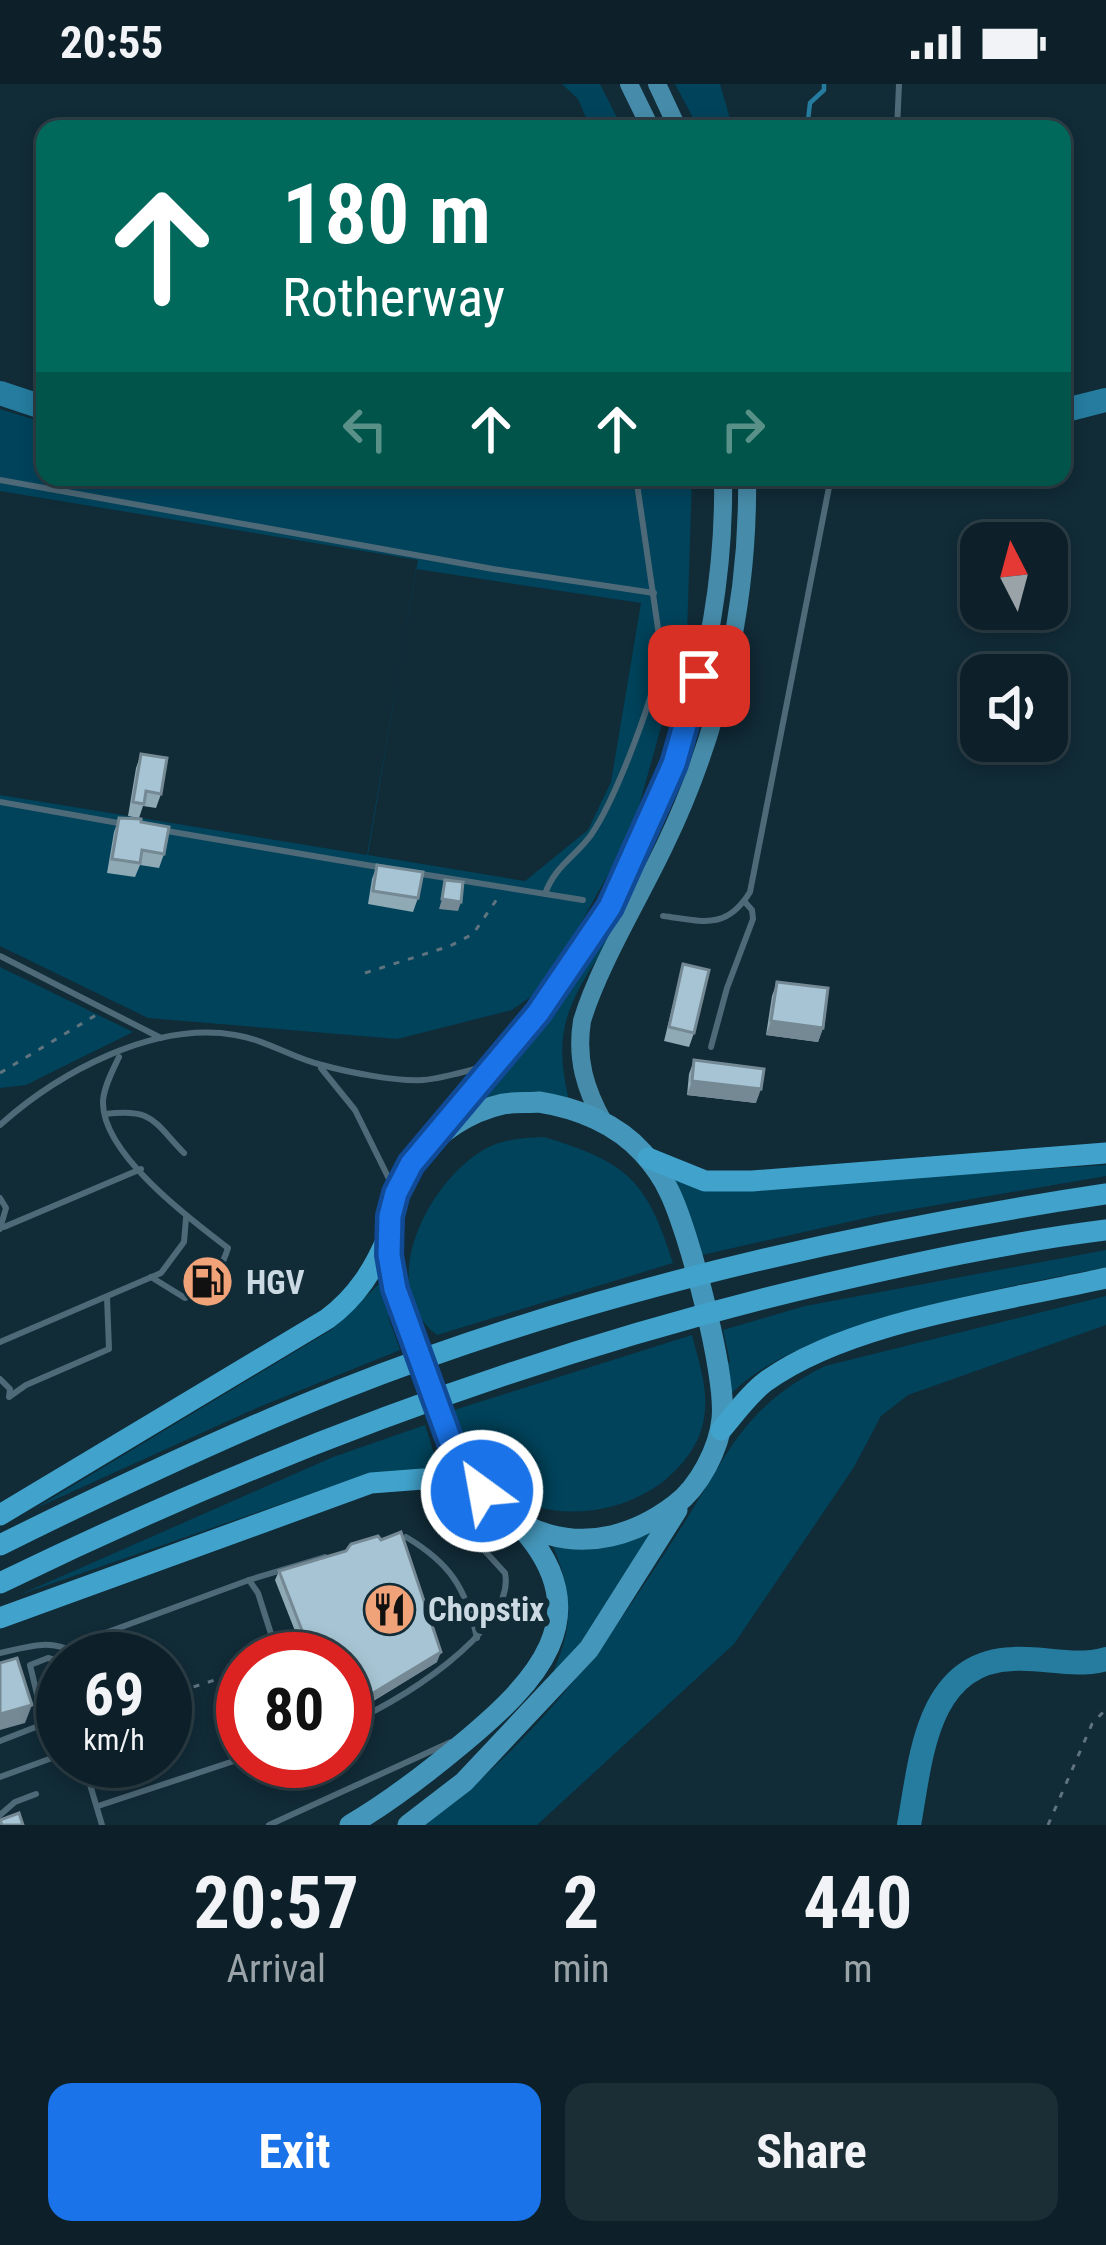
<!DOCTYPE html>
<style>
:root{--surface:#0d2029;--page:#1b2d35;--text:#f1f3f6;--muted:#9aa3a8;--line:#2d3e46;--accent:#1a73e8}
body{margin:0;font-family:"Roboto Condensed",sans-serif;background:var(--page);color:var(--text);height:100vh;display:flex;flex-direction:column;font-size:45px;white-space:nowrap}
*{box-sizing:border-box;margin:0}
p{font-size:39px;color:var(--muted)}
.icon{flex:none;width:66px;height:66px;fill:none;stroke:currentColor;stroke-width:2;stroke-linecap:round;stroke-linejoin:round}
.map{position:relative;height:1741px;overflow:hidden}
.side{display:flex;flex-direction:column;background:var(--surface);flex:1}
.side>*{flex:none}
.hud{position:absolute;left:36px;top:36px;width:1035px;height:366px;border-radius:24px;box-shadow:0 6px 18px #0003,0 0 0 3px var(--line);background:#00695c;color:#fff;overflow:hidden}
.needle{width:78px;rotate:354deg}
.tools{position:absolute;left:960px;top:438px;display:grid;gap:24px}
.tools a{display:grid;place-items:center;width:108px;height:108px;border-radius:24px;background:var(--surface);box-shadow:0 6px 18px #0003,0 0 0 3px var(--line);font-size:60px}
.speed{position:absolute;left:36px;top:1548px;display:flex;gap:24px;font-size:60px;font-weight:700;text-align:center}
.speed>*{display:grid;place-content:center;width:156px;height:156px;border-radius:50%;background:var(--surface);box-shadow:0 6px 18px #0003,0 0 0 3px var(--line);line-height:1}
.speed small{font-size:30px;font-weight:400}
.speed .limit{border:18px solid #d22;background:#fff;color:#111}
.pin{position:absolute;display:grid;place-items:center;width:102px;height:102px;color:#fff;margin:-51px;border-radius:24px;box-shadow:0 6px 18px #0006}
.me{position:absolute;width:132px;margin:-66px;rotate:328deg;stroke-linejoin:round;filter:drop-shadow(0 0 9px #0008)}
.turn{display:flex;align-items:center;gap:42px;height:252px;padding:0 48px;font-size:54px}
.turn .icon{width:156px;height:156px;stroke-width:2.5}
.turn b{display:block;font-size:84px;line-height:102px}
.lanes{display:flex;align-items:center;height:114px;padding:0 48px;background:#0003;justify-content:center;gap:60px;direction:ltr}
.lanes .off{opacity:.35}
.eta{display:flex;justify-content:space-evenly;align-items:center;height:204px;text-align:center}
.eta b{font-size:72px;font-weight:700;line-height:84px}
.primary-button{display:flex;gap:24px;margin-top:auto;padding:24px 48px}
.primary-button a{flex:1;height:138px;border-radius:24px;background:var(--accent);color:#fff;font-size:48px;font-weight:700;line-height:138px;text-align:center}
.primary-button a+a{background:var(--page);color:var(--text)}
.status{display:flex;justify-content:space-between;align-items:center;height:84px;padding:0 60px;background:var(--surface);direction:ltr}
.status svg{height:33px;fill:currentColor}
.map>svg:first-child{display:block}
.green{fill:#00435b;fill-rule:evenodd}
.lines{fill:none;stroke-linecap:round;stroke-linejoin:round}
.stream{stroke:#257c9e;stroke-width:4.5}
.river{stroke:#257c9e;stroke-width:24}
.path{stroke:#5f747f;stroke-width:3;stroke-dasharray:6 9;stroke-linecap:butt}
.service{stroke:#4e6977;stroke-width:6}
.primary{stroke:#468ba9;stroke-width:18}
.trunk{stroke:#4496ba;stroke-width:21}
.motorway{stroke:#41a2cb;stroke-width:21}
.wall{fill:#8fa9b5}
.shaded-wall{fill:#748994}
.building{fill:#a6c4d3;stroke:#748994;stroke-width:3}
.route-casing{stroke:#114b97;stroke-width:30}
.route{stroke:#1a73e8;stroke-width:21}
.labels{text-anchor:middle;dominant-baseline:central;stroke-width:12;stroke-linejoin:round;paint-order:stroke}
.poi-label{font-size:33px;font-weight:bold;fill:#cbdae2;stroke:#112b37;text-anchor:start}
</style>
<div class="status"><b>20:55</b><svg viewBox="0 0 49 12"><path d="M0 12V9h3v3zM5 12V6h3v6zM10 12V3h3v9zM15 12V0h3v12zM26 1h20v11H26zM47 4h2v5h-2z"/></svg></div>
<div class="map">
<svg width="1106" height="1741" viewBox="0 0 1106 1741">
<rect width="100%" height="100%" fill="#112b37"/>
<g class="green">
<path d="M562 0H600L623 45H591L578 15Z"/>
<path d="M675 0H720L733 45H699Z"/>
<path d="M0 325 45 339V393H692L687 550 632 747 546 902 512 926 397 955 148 934 0 862V711L367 771 418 476 0 407ZM416 485 641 519 611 698 588 746 525 797 368 771Z"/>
<path d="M638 797C625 822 613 849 598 873 564 926 554 953 569 1016L482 1019 569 906Z"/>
<path d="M0 883 133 948 26 1001 0 1004Z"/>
<path d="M544 1053C627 1078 647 1096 673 1179L437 1251C375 1204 426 1102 480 1068 500 1055 521 1054 544 1053Z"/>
<path d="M1106 1081V1092L879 1131 702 1171 669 1094 740 1104Z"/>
<path d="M1106 1166V1183C1008 1203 797 1239 730 1311L723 1280 730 1278 723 1246 805 1222Z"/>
<path d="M382 1197 392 1230 388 1232 400 1266 259 1323 34 1425 331 1246Z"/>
<path d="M1106 1212V1241L908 1311 881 1332 854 1383 734 1560 537 1741H422C491 1695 561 1618 609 1551 636 1514 661 1475 686 1436 730 1366 746 1321 825 1282Z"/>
<path d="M692 1251C699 1279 709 1306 704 1334 700 1360 684 1380 665 1396 608 1442 508 1441 468 1371 460 1357 457 1342 454 1326Z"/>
<path d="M425 1341 434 1369 441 1367 453 1393 353 1395 19 1511 333 1373Z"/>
<path d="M654 1444 600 1535 557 1589 554 1586C575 1538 572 1507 552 1460Z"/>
</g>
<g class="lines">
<path class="stream" d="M807 45 810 19 824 6V0"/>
<g class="river">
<path d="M0 309 45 324"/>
<path d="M1062 327 1106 316"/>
<path d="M909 1741C921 1675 926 1578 1013 1575 1045 1573 1073 1584 1106 1575"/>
</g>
<g class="path">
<path d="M365 889 450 862 473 850 497 815"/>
<path d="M0 989 96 931"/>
<path d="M288 1571 301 1566"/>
<path d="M55 1607 63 1606"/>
<path d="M165 1612 243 1587"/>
<path d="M1048 1741 1092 1640 1106 1625"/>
</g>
<g class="service">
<path d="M897 45 899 0"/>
<path d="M0 396 493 485 654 509"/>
<path d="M0 718 124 740"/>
<path d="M161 746 384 784"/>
<path d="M415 789 583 816"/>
<path d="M545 810C555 782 575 773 591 751 615 716 658 606 661 565L636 393"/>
<path d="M663 832C702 837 726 847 750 808L831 393"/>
<path d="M0 872 161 954"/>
<path d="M711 963 727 904 753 835 752 826 744 817"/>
<path d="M119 973C113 986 104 1002 103 1017 101 1069 191 1136 228 1164 221 1186 208 1207 185 1214L151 1193"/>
<path d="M321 984 355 1026 394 1105"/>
<path d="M105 1030C153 1024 153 1037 184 1069"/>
<path d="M0 1041C59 988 154 937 235 951 267 956 292 974 322 981 347 988 398 998 423 996 444 994 466 987 486 982"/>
<path d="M0 1114 6 1124 0 1145"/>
<path d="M4 1143 141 1085"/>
<path d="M0 1258 161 1189 184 1158 186 1134"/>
<path d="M0 1295 10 1305 9 1313 26 1301 109 1265 107 1213"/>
<path d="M406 1453C450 1479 466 1504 477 1554"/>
<path d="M249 1496 258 1509 279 1575"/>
<path d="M0 1569C23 1564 51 1554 72 1568"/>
<path d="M68 1575 89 1555 249 1496 325 1473"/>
<path d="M345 1640C391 1624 517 1546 505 1489L463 1443 469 1432 484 1420"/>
<path d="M0 1657 41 1641 43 1635 30 1581 48 1574 63 1578"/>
<path d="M83 1677 102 1741"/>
<path d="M0 1693 63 1670"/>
<path d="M98 1722 243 1674"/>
<path d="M0 1731 15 1718 36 1710"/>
<path d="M269 1741 451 1658"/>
</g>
<g class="primary">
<path d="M629 0 651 45"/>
<path d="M657 0 678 45"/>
<path d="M604 1039C585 1005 576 975 582 937 598 883 640 814 665 761 720 647 749 519 747 393"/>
<path d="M443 1044C486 989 536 937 575 879 669 740 726 561 723 393"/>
</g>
<g class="trunk">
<path d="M539 1018C578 1024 617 1040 643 1069 653 1080 663 1094 669 1107 689 1147 727 1292 722 1335 719 1365 699 1403 675 1421 591 1485 498 1456 452 1362 439 1335 432 1304 422 1276 410 1242 394 1209 389 1173 379 1102 435 1035 503 1020 515 1018 528 1019 539 1018Z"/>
<path d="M350 1741C391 1717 427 1689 463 1659 535 1599 601 1533 522 1444"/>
<path d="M408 1741 464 1698 589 1565 677 1426"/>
</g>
<g class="motorway">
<path d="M648 1074 705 1097H752L1106 1069"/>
<path d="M721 1346C735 1330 748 1311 765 1298 848 1237 1005 1217 1106 1194"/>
<path d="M0 1431 327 1235C357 1213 374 1185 388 1152"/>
<path d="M0 1461C111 1406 224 1352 340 1306 585 1209 846 1149 1106 1110"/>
<path d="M0 1499C263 1371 535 1268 820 1201 914 1179 1010 1158 1106 1146"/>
<path d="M0 1534 371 1399 423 1395 481 1407"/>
</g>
</g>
<g class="wall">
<path d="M141 670 161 710 156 724 143 722 139 734 128 732 136 684Z"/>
<path d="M119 734 141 738 164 770 159 784 140 781 135 793 107 789 114 748Z"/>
<path d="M377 781 418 814 413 828 368 820 372 795Z"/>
<path d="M683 880 694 949 689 963 664 957Z"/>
<path d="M777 898 823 944 818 958 766 951 772 912Z"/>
<path d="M694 976 756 1019 687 1011 689 990Z"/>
<path d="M279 1487 437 1578 357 1627 351 1611 345 1613V1575H306L275 1496Z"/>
</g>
<g class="shaded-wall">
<path d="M442 815 461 818 458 827 439 825Z"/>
<path d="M771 937 823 944 818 958 766 951Z"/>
<path d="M692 997 761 1005 756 1019 687 1011Z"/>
<path d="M441 1568 437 1578 357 1627 360 1617Z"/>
<path d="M354 1602 351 1611 345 1613V1604Z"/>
<path d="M32 1621 25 1639 0 1646V1630Z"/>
</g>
<g class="building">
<path d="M141 670 167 674 161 710 146 707 144 720 133 718Z"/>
<path d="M119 734 141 735V738L169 743 164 770 142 766 140 779 112 775Z"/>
<path d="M377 781 423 788 418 814 373 807Z"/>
<path d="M445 796 463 798 461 818 442 815Z"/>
<path d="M683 880 709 886 694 949 669 943Z"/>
<path d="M777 898 828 904 823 944 771 937Z"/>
<path d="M694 976 764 985 761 1005 692 997Z"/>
<path d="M401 1448 441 1568 360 1617 354 1602 345 1604V1575H313L279 1487 346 1467 351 1460 378 1452 381 1456Z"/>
<path d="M17 1574 32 1621 0 1630V1579Z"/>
<path d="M19 1729 23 1741H2L0 1736Z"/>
</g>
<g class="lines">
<defs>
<path id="route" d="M482 1407 452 1362 395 1205 389 1171 390 1132 396 1109 411 1080 538 929 610 823 674 680 699 592"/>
</defs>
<use href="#route" class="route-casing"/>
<use href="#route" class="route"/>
</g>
<defs>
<symbol id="fuel-disc" viewBox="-11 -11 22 22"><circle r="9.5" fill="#f0a279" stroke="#112b37"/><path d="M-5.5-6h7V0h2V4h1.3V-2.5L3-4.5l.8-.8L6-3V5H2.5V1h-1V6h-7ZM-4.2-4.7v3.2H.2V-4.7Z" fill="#111"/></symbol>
<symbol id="restaurant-disc" viewBox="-11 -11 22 22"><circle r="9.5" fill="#f0a279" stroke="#112b37"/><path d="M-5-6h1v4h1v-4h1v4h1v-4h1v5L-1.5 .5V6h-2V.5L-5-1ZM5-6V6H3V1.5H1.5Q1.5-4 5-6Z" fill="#111"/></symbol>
</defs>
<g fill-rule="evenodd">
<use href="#fuel-disc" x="178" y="1168" width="59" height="59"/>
<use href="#restaurant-disc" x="360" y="1496" width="59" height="59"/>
</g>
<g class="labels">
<g class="poi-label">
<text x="246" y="1198">HGV</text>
<text x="428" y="1525">Chopstix</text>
</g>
</g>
</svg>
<div class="tools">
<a><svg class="needle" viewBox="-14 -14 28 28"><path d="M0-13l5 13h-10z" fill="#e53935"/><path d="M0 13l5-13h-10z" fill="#9aa3a8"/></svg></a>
<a><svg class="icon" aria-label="sound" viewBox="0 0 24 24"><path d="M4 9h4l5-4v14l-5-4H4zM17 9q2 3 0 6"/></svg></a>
</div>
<div class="speed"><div>69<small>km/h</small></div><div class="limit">80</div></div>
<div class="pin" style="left:699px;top:592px;background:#d93025"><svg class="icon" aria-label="arrive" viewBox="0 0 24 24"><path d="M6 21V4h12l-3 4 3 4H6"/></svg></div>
<svg class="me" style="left:482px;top:1407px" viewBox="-20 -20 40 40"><circle r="17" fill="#1a73e8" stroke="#fff" stroke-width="3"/><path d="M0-11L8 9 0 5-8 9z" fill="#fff"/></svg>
<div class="hud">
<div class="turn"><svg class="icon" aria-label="ahead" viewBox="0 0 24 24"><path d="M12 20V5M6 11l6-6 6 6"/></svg><div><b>180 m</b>Rotherway</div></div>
<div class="lanes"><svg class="icon off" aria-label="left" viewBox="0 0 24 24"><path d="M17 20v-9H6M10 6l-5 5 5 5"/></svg><svg class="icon" aria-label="ahead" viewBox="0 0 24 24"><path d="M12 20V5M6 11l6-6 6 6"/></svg><svg class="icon" aria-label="ahead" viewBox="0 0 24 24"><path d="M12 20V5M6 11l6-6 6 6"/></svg><svg class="icon off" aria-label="right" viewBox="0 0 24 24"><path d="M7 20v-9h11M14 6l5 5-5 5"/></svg></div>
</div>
</div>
<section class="side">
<div class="eta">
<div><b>20:57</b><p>Arrival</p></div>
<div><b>2</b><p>min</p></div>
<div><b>440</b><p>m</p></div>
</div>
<div class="primary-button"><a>Exit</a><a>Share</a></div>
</section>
